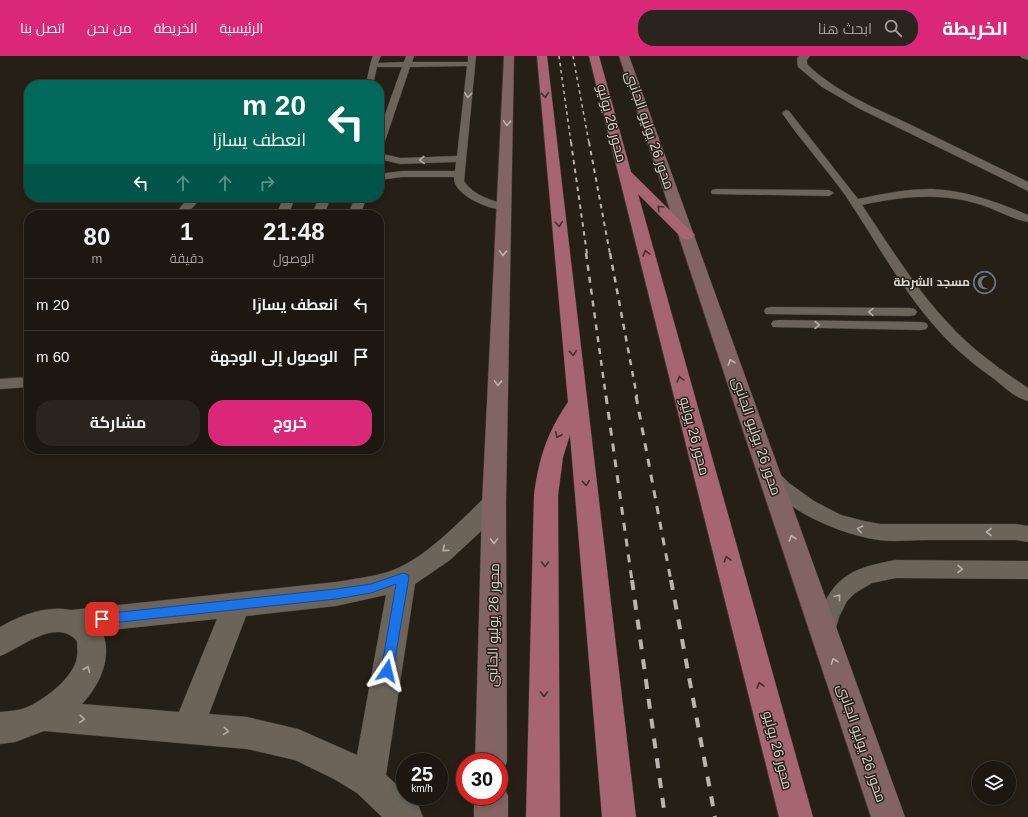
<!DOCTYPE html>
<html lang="ar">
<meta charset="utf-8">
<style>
:root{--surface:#1c1710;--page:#29241e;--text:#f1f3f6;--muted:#a09f9f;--line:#3a3630;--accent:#db2777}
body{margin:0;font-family:Helvetica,Cairo,sans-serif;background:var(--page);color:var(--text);direction:rtl;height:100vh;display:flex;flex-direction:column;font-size:15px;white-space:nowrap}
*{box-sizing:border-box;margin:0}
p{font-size:13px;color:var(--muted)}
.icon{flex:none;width:22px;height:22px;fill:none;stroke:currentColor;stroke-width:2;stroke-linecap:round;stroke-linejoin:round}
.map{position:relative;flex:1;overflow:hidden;direction:ltr}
.drawer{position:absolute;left:24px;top:154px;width:360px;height:244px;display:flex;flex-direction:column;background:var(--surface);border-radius:16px;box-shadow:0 2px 6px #0003,0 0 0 1px var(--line);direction:rtl}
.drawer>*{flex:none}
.banner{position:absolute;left:24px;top:24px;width:360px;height:122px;border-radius:16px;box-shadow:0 2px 6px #0003,0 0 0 1px var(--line);direction:rtl;background:#00695c;color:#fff;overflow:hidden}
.buttons{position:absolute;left:972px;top:705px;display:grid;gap:8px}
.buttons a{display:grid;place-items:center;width:44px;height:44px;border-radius:50%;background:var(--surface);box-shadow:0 2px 6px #0003,0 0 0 1px var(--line);font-size:20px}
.speed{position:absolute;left:396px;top:697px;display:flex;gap:8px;font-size:20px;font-weight:700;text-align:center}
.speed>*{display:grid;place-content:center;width:52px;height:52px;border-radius:50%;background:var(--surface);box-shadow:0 2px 6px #0003,0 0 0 1px var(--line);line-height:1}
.speed small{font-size:10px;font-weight:400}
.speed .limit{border:6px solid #d22;background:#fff;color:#111}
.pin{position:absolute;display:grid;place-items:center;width:34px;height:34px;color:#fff;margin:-17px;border-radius:8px;box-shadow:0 2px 6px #0006}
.me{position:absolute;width:44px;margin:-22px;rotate:10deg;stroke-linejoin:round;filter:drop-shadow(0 0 3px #0008)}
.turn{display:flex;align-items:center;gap:14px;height:84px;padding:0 12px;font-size:18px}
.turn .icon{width:52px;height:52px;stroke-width:2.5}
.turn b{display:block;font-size:28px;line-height:34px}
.lanes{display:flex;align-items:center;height:38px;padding:0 12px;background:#0003;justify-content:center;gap:20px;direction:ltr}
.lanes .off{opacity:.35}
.eta{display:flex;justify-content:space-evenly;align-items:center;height:68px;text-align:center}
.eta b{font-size:24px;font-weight:700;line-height:28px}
.action{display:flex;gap:8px;margin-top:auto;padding:8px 12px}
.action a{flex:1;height:46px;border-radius:16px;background:var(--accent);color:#fff;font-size:16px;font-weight:700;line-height:46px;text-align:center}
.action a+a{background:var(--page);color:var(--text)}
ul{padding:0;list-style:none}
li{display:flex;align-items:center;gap:12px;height:52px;padding:0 12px;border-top:1px solid var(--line)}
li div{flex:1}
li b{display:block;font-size:15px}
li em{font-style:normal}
header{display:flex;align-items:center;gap:24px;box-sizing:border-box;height:56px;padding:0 20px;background:var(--accent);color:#fff}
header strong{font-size:19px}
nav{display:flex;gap:22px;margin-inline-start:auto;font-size:14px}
.search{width:280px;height:36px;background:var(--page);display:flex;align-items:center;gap:10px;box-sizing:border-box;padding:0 14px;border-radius:16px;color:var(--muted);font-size:15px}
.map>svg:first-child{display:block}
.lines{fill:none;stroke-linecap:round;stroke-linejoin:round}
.service-casing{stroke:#403a34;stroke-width:1}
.minor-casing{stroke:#403a34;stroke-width:1}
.secondary-casing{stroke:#403a34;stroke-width:1}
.trunk-casing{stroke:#403a34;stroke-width:1}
.service{fill:#6c6459;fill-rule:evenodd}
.minor{fill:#6c6459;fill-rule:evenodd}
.secondary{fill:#826462;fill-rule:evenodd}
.trunk{fill:#a66571;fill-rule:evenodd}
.rail-far4{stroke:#bab4ae;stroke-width:1.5;stroke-dasharray:3.5 3.5;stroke-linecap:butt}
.rail-far3{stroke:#bab4ae;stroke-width:2;stroke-dasharray:4.5 4.5;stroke-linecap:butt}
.rail-far2{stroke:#bab4ae;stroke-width:2.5;stroke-dasharray:6 6;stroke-linecap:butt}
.rail-far1{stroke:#bab4ae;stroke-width:3;stroke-dasharray:8 8;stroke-linecap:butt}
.rail{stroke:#bab4ae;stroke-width:4;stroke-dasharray:10 10;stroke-linecap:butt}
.oneway{stroke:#b4ada6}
.oneway2{stroke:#46302d}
.oneway3{stroke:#c0b3ae}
.route{fill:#1a73e8;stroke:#114b97}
.labels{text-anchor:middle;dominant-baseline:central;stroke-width:3;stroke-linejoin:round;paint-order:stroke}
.far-poi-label{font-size:12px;font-weight:bold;fill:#dad5cf;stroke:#261f16;text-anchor:end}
.street-label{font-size:14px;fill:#dad5cf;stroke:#261f16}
</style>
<header>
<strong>الخريطة</strong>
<div class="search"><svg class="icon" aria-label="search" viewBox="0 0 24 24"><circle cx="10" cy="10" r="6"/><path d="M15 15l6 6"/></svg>ابحث هنا</div>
<nav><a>الرئيسية</a><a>الخريطة</a><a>من نحن</a><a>اتصل بنا</a></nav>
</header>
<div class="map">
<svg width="1028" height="761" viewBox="0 0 1028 761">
<rect width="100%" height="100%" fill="#261f16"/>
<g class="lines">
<defs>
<g id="service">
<path d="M373 0H381L378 7 404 6 406 0H414L412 6H468V0H476L464 125C474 140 491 144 508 149L510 151 508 153C494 157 452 139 454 121H402L379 124V118L402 115H455L456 106 400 108 379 103V97L400 102 457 100 467 10 410 11 384 88 379 91V75L402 11H377L373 29H365C369 19 369 9 373 0Z"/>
<path d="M786 54 789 55 858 143C882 138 906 133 931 133 965 134 997 146 1028 159V166C1012 163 997 154 982 149 941 136 903 140 862 149 889 189 915 232 948 267 971 293 1000 313 1028 332V345C1015 342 1003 330 993 322 973 308 954 292 938 274 901 233 875 183 845 139 825 111 801 85 782 57Z"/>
<path d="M716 133 829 134 834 137 829 140 712 138 711 136 712 134Z"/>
<path d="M189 141H202L186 159H174Z"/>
<path d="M281 141H293L294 145 288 159H276L282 145Z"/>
<path d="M319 141H331L324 159H312Z"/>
<path d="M355 141H367L360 159H348Z"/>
<path d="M771 251 910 252 915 253 917 256 915 259 910 260 766 258 764 255 766 252Z"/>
<path d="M778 264 921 266 926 267 928 270 926 273 921 274 773 271 771 268 773 265Z"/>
<path d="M29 321V331L0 333V323Z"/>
<path d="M771 413 777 415 789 427 814 445 841 459 864 465 880 468H1016L1028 470V486L1016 484C986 484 955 484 925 484 910 484 894 486 879 484 842 479 781 454 762 420L765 415Z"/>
<path d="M896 504 1028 505V523L896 522 872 527 855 537 847 545 839 561 833 583 825 586 817 583C813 574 816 566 820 557 835 518 857 511 896 504Z"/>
</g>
<g id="minor">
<path d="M799 0H810L807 4V8C834 35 873 51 907 67 947 87 988 106 1028 126V135L860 53 822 31 798 11 797 3Z"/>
<path d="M1020 0H1028V4L1022 2Z"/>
<path d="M494 439 503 441 506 448 503 455 450 504 415 528 386 719 405 736V740H409L418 749 423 761H382L357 737 334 723 295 704 247 693 44 675 15 686 0 688V656C9 655 17 655 25 652 43 645 74 622 77 601 78 596 77 590 77 585 55 561 22 592 0 600V571C21 559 46 549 71 554L336 526C353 523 371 521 388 516 424 504 458 467 485 441ZM386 539 357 699 298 673 247 661 209 658 246 560 336 550ZM217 563 179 656 82 648C100 629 113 601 102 575Z"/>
</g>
<g id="secondary">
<path d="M504 0H514L506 448 507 706 502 717 499 719V706H475L482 448Z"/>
<path d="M619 0H629L905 761H871Z"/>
<path d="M499 727 503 728 508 740V761H474V740H499Z"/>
</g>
<g id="trunk">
<path d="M537 0H547L636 761H602L570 379 563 401 558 439 560 761H526L534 439C539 402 547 377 568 346Z"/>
<path d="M589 0H599L631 116 695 179 692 182 687 184 682 182 638 138 813 761H779Z"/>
</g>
</defs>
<use href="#service" class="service-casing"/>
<use href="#minor" class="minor-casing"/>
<use href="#secondary" class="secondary-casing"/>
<use href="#trunk" class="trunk-casing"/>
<use href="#service" class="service"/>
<use href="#minor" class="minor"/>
<use href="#secondary" class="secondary"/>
<use href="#trunk" class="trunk"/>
<g class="rail-far4">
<path d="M559 0 571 87"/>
<path d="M573 0 589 87"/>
</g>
<g class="rail-far3">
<path d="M571 86 587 198"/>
<path d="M589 86 610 198"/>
</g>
<g class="rail-far2">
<path d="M586 197 606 341"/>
<path d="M610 197 637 341"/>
</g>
<g class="rail-far1">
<path d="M606 340 632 525"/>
<path d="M636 340 671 525"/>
</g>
<g class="rail">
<path d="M632 524 665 761"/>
<path d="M671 524 715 761"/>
</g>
</g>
<defs><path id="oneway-chevron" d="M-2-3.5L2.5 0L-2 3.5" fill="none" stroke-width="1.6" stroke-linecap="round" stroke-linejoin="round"/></defs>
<g class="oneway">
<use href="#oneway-chevron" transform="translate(468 39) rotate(96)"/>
<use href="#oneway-chevron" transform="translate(422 104) rotate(178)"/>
<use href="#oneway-chevron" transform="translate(871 256) rotate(-179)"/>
<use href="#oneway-chevron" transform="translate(817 269)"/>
<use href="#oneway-chevron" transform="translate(860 473) rotate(-167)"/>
<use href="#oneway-chevron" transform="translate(989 476) rotate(180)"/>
<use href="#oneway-chevron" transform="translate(445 493) rotate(140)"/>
<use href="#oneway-chevron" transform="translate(960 513)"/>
<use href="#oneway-chevron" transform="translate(838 541) rotate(-52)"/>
<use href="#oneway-chevron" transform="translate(87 613) rotate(-67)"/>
<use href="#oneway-chevron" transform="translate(82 663) rotate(5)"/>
<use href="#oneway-chevron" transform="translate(226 675) rotate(5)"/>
</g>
<g class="oneway2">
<use href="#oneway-chevron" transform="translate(545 39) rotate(85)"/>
<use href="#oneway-chevron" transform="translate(660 152) rotate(-135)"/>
<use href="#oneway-chevron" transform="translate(559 168) rotate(84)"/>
<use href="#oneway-chevron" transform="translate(646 197) rotate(-105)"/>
<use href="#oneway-chevron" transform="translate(573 297) rotate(84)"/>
<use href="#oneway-chevron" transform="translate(680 323) rotate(-105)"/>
<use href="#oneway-chevron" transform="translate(558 379) rotate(115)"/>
<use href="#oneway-chevron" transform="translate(586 427) rotate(84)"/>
<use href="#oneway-chevron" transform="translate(727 503) rotate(-105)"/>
<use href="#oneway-chevron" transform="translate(545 508) rotate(90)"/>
<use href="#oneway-chevron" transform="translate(760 629) rotate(-105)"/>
<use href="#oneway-chevron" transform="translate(544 638) rotate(90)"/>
</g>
<g class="oneway3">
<use href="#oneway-chevron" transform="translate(507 67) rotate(92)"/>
<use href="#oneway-chevron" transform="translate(503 197) rotate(92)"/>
<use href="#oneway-chevron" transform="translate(731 306) rotate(-109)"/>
<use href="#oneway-chevron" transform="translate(498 327) rotate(92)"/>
<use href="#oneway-chevron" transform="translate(792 482) rotate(-109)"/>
<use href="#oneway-chevron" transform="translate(494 485) rotate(91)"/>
<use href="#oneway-chevron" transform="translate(834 605) rotate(-109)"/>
</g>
<path class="route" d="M403 517 407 518 409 521 393 615 392 619 387 621 383 619 381 615 396 528 371 537 336 543 102 568 98 567 96 563 98 559 102 558 336 533 371 528Z"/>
<defs>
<symbol id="mosque-ring" viewBox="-11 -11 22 22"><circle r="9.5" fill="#261f16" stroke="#6b7280" stroke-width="1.5"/><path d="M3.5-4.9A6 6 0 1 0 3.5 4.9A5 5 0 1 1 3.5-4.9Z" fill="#6b7280"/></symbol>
</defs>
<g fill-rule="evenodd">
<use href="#mosque-ring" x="972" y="214" width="25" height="25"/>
</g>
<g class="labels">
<g class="far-poi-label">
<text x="970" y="226">مسجد الشرطة</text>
</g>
<g class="street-label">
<text transform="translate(612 67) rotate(75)">محور 26 يوليو</text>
<text transform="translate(650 74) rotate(71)">محور 26 يوليو الجانبى</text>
<text transform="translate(695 380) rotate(75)">محور 26 يوليو</text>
<text transform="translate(757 380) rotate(71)">محور 26 يوليو الجانبى</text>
<text transform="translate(493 569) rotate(-89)">محور 26 يوليو الجانبى</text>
<text transform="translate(862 687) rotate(71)">محور 26 يوليو الجانبى</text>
<text transform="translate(778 694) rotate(75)">محور 26 يوليو</text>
</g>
</g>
</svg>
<div class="buttons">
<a><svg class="icon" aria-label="layers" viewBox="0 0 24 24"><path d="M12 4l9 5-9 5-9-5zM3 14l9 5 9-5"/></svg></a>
</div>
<div class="speed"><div>25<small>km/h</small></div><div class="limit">30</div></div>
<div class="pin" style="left:102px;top:563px;background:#d93025"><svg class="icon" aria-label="arrive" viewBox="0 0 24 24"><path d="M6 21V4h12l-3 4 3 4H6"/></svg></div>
<svg class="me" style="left:387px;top:615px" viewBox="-20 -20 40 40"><path d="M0-17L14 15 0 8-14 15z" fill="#1a73e8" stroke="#fff" stroke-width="4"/></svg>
<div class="banner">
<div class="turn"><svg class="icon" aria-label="left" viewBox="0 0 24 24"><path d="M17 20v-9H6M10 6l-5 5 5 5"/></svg><div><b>20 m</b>انعطف يسارًا</div></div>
<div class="lanes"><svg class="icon" aria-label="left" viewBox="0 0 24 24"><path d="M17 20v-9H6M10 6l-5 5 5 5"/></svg><svg class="icon off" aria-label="ahead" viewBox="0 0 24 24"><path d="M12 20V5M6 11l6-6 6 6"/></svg><svg class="icon off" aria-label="ahead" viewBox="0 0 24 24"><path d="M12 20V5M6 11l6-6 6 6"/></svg><svg class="icon off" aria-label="right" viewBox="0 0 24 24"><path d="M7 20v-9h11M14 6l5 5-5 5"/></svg></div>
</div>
<section class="drawer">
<div class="eta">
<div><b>21:48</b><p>الوصول</p></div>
<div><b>1</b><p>دقيقة</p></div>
<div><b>80</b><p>m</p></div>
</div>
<ul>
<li><svg class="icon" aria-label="left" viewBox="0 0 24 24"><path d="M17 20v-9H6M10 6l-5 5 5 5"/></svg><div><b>انعطف يسارًا</b></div><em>20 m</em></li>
<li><svg class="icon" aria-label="arrive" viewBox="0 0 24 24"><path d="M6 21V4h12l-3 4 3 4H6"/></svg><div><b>الوصول إلى الوجهة</b></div><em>60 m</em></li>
</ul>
<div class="action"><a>خروج</a><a>مشاركة</a></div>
</section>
</div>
